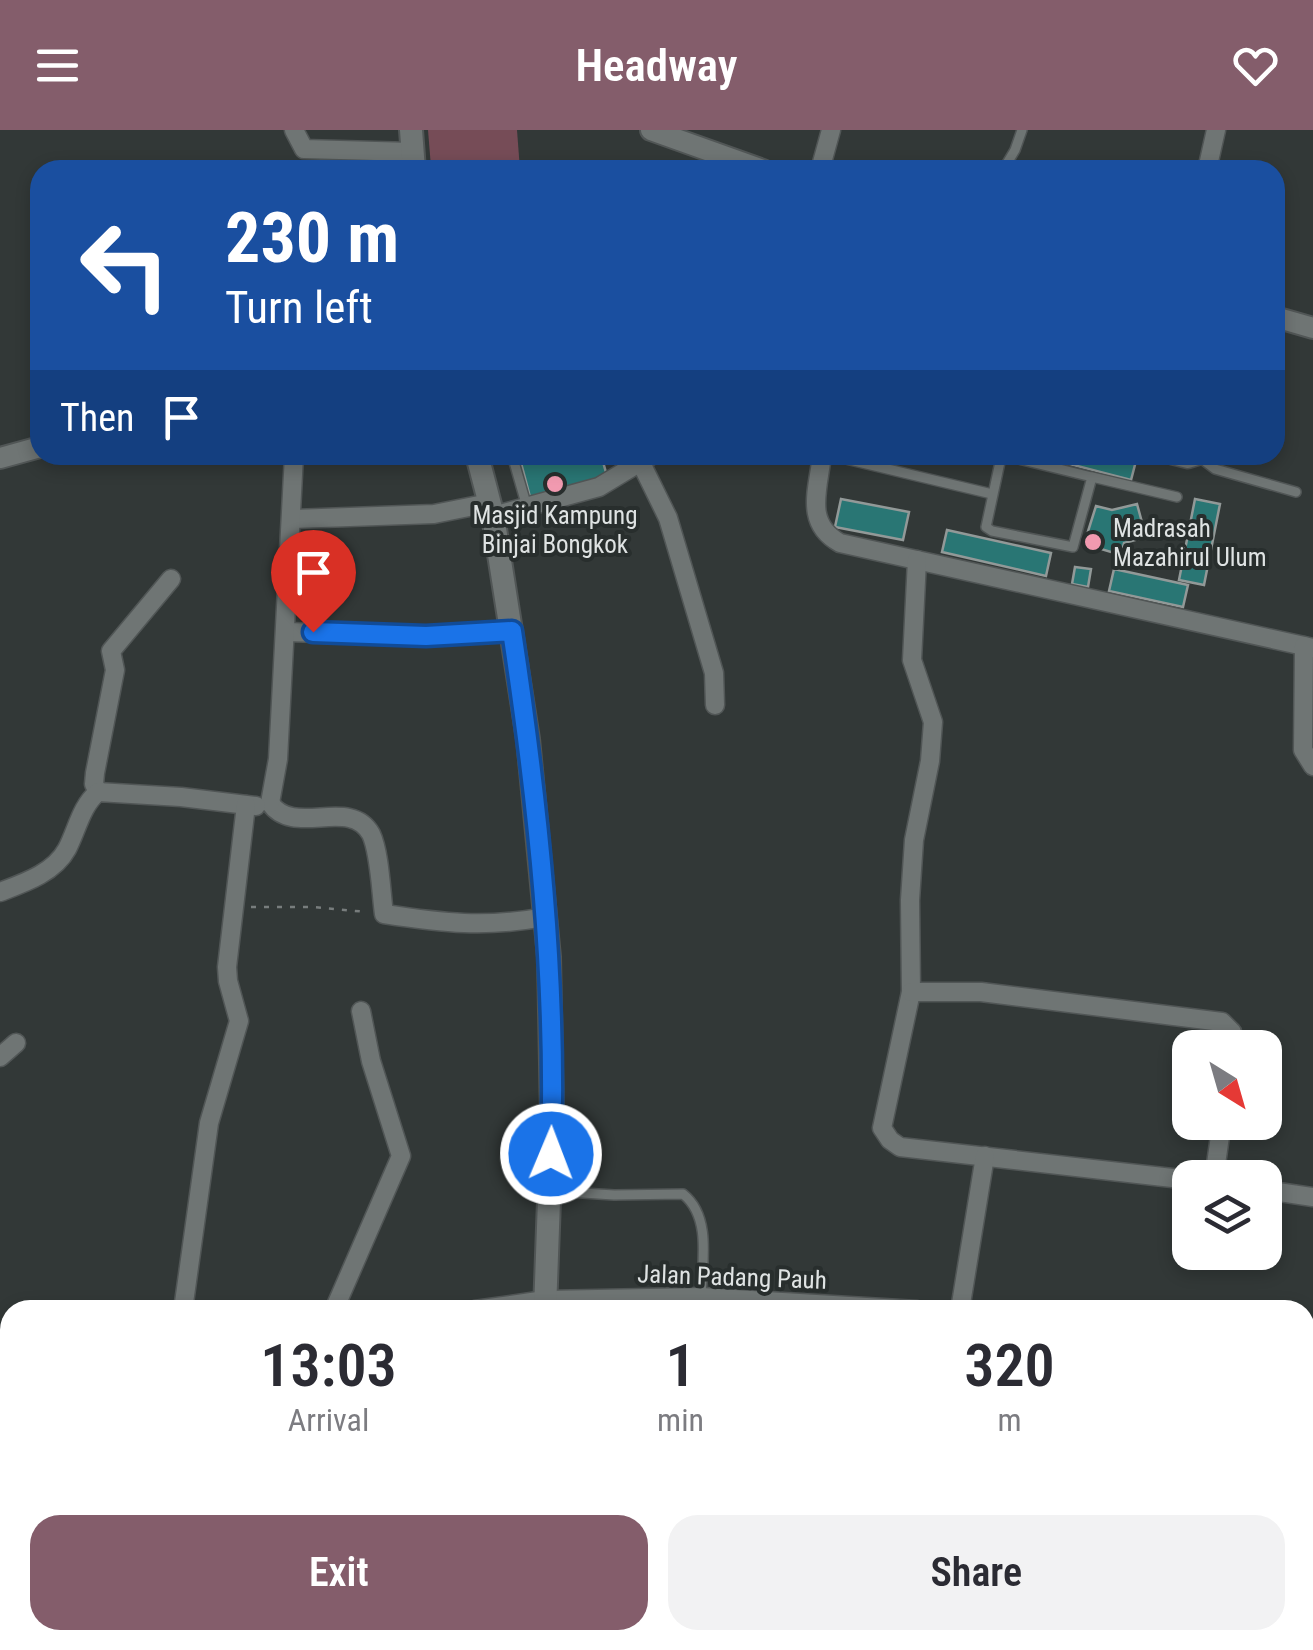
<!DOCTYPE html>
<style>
:root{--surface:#fff;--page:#f2f2f3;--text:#2b2b33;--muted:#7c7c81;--accent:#845d6b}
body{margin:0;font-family:"Roboto Condensed",sans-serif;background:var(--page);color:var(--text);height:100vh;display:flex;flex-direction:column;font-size:38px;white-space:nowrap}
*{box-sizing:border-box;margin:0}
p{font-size:32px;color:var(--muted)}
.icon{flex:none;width:55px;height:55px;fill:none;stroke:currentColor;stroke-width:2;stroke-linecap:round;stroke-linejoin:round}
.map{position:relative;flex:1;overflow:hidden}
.details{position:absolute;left:0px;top:1170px;width:1315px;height:350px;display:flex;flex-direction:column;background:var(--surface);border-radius:30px 30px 0 0;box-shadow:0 5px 15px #0003}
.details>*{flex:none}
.banner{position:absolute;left:30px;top:30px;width:1255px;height:305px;border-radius:30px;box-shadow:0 5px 15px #0003;background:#1a4fa0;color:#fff;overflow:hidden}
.needle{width:65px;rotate:143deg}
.fabs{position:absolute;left:1172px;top:900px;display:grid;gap:20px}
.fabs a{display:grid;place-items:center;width:110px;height:110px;border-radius:20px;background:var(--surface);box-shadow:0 5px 15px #0003;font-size:50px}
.pin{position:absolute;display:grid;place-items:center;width:85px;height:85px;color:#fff;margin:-102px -42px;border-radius:50% 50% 50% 0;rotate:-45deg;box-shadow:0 0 10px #0007}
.pin .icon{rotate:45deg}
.me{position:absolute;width:110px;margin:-55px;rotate:1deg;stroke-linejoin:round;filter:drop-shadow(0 0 8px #0008)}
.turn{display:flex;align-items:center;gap:35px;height:210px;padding:0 30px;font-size:45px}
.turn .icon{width:130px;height:130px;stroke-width:2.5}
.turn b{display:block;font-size:70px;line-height:85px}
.then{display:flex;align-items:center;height:95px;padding:0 30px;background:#0003;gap:20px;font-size:38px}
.eta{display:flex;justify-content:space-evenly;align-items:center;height:170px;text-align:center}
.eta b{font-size:60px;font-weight:600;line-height:70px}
.action{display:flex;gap:20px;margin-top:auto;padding:20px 30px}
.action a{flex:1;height:115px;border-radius:30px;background:var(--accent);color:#fff;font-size:40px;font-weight:600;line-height:115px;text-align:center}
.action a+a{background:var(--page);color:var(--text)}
header{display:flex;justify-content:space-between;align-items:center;height:130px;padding:0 30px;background:var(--accent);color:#fff;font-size:45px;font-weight:600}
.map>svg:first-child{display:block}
.green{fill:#764c57}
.building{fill:#297674;stroke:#929998;stroke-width:2.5}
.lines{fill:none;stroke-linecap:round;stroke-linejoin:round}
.service-casing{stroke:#515656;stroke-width:12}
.minor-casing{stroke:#515656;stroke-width:21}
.tertiary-casing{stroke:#515656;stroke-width:24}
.secondary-casing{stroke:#515656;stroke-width:26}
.trunk-casing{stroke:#515656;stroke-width:31}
.path{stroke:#787d7d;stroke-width:2.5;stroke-dasharray:5 8;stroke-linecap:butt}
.service{stroke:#6f7574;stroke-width:9}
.minor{stroke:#6f7574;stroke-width:18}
.tertiary{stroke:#6f7574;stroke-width:20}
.secondary{stroke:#6f7574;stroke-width:22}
.trunk{stroke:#dc92a6;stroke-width:28}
.route-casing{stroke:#114b97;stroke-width:25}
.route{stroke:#1a73e8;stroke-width:18}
.poi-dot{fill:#f19ab0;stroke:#282e2d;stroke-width:4}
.labels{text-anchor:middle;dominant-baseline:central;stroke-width:8;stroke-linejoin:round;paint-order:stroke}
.poi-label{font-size:25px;fill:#dfe3e3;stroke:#282e2d}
.street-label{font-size:25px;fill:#dfe3e3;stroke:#282e2d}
</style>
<header><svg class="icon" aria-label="menu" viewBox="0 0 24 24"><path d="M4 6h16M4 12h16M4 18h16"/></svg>Headway<svg class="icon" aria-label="heart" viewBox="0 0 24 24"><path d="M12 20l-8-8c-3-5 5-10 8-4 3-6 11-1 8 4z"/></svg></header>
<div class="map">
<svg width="1313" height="1520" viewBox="0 0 1313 1520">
<rect width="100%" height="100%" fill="#323837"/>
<path class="green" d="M428 0H517L520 40H437L431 37Z"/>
<g class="building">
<path d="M535 325H601L607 346 530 367 520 329Z"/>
<path d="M1035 325H1130L1137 327 1131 350Z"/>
<path d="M841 369 909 382 903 410 835 397Z"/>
<path d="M1195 369 1220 374 1204 455 1179 450Z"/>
<path d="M1137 374 1146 407 1124 413 1121 425 1084 414 1096 376 1112 380Z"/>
<path d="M947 400 1051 423 1046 446 942 422Z"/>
<path d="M1075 437 1091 439 1088 457 1072 454Z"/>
<path d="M1114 439 1188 455 1183 477 1109 461Z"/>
</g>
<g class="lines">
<defs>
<g id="service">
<path d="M1003 40 1015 20 1022 0"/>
<path d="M512 325 527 377"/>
<path d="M829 325 992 364"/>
<path d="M1006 326 1092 347 1073 417 992 401 986 397 1000 332Z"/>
<path d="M1199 327 1215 339 1296 362"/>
<path d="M1092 347 1177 367"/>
<path d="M552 1061 614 1065 683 1064C712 1087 702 1133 701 1167"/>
<path d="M1279 1510V1520"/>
<path d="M884 1520 887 1510"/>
<path d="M1141 1520 1142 1510"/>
</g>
<g id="minor">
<path d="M294 0 304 19 412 22"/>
<path d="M820 40 831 0"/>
<path d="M1207 40 1216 0"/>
<path d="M822 325C818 360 804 393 840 413L1313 518"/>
<path d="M1172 325 1188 329 1201 325"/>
<path d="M641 333 668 388 714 543 715 575"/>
<path d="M493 386 599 357 652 325"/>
<path d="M293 389 434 384 489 373"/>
<path d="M917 430 912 530 933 592 930 631 914 710 910 770 911 862 882 998 890 1010 900 1017 1190 1050"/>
<path d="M286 502 427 506 512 501"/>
<path d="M1304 516 1303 620 1313 636"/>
<path d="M98 662 94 654 95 643 115 540 111 521 171 449"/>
<path d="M270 673C294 708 350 666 371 704 380 723 381 763 384 784 443 793 485 798 545 787"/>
<path d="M270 673 278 629 294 325"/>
<path d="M0 762C24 753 54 743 67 719 77 700 81 676 98 662L181 667 256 676"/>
<path d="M911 862H981L1222 892 1232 902 1233 918"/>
<path d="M0 927 16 913"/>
<path d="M1214 1048 1222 992"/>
<path d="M1265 1060 1313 1067"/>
<path d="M183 1180 209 993 239 891 228 851 227 837 246 675"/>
<path d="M334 1180 401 1026 371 931 361 881"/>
<path d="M475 1180 545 1170 701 1167 917 1180"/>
<path d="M960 1180 985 1026"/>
<path d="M1305 1212H1313"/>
<path d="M0 1220 10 1221"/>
<path d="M1305 1375H1313"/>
<path d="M0 1416 10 1407"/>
<path d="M677 1520 680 1510"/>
<path d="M818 1520 821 1510"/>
<path d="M953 1520 957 1510"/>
<path d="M1071 1520 1072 1510"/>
<path d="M1207 1520V1510"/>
</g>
<g id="tertiary">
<path d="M651 0 763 40"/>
<path d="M1275 187 1313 198"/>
<path d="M0 328 40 317"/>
</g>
<g id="secondary">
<path d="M411 0 414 40"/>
<path d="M477 325 493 386 528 609 549 827 552 988 545 1180"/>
<path d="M528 1520 529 1510"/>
</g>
<g id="trunk">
<path d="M1305 1261H1313"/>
<path d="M1305 1289H1313"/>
<path d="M27 1520 36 1510"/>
<path d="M68 1520 77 1510"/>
</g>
</defs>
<use href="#service" class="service-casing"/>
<use href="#minor" class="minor-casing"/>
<use href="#tertiary" class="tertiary-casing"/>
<use href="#secondary" class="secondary-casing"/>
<use href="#trunk" class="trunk-casing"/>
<path class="path" d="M251 777H312L367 782"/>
<use href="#service" class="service"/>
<use href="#minor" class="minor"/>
<use href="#tertiary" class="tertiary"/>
<use href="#secondary" class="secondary"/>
<use href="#trunk" class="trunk"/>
</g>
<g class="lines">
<defs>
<path id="route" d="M313 502 426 506 512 501C538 674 557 849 551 1024"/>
</defs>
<use href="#route" class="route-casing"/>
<use href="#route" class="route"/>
</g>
<g class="poi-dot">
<circle cx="555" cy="354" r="10"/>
<circle cx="1093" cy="412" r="10"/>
</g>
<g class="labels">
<g class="poi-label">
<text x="555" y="385">Masjid Kampung<tspan x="555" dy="29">Binjai Bongkok</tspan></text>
<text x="1113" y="398" text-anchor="start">Madrasah<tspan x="1113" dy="29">Mazahirul Ulum</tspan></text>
</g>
<g class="street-label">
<text transform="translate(732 1147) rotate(2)">Jalan Padang Pauh</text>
</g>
</g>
</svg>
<div class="fabs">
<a><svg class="needle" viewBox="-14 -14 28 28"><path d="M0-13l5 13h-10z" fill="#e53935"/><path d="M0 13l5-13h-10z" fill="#7c7c81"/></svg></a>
<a><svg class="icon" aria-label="layers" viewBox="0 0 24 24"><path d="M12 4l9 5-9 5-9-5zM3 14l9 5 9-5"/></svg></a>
</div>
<div class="pin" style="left:313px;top:502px;background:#d93025"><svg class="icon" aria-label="arrive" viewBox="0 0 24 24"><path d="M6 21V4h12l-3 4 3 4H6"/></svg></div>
<svg class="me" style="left:551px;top:1024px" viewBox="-20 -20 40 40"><circle r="17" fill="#1a73e8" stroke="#fff" stroke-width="3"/><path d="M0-11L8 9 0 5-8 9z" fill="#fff"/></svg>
<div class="banner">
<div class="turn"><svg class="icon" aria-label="left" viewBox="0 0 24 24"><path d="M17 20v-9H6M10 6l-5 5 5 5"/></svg><div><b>230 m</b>Turn left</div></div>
<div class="then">Then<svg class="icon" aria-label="arrive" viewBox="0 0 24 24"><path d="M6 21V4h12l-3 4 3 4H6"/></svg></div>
</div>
<section class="details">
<div class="eta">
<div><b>13:03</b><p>Arrival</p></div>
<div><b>1</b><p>min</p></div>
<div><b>320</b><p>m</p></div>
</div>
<div class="action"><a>Exit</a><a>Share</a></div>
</section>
</div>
